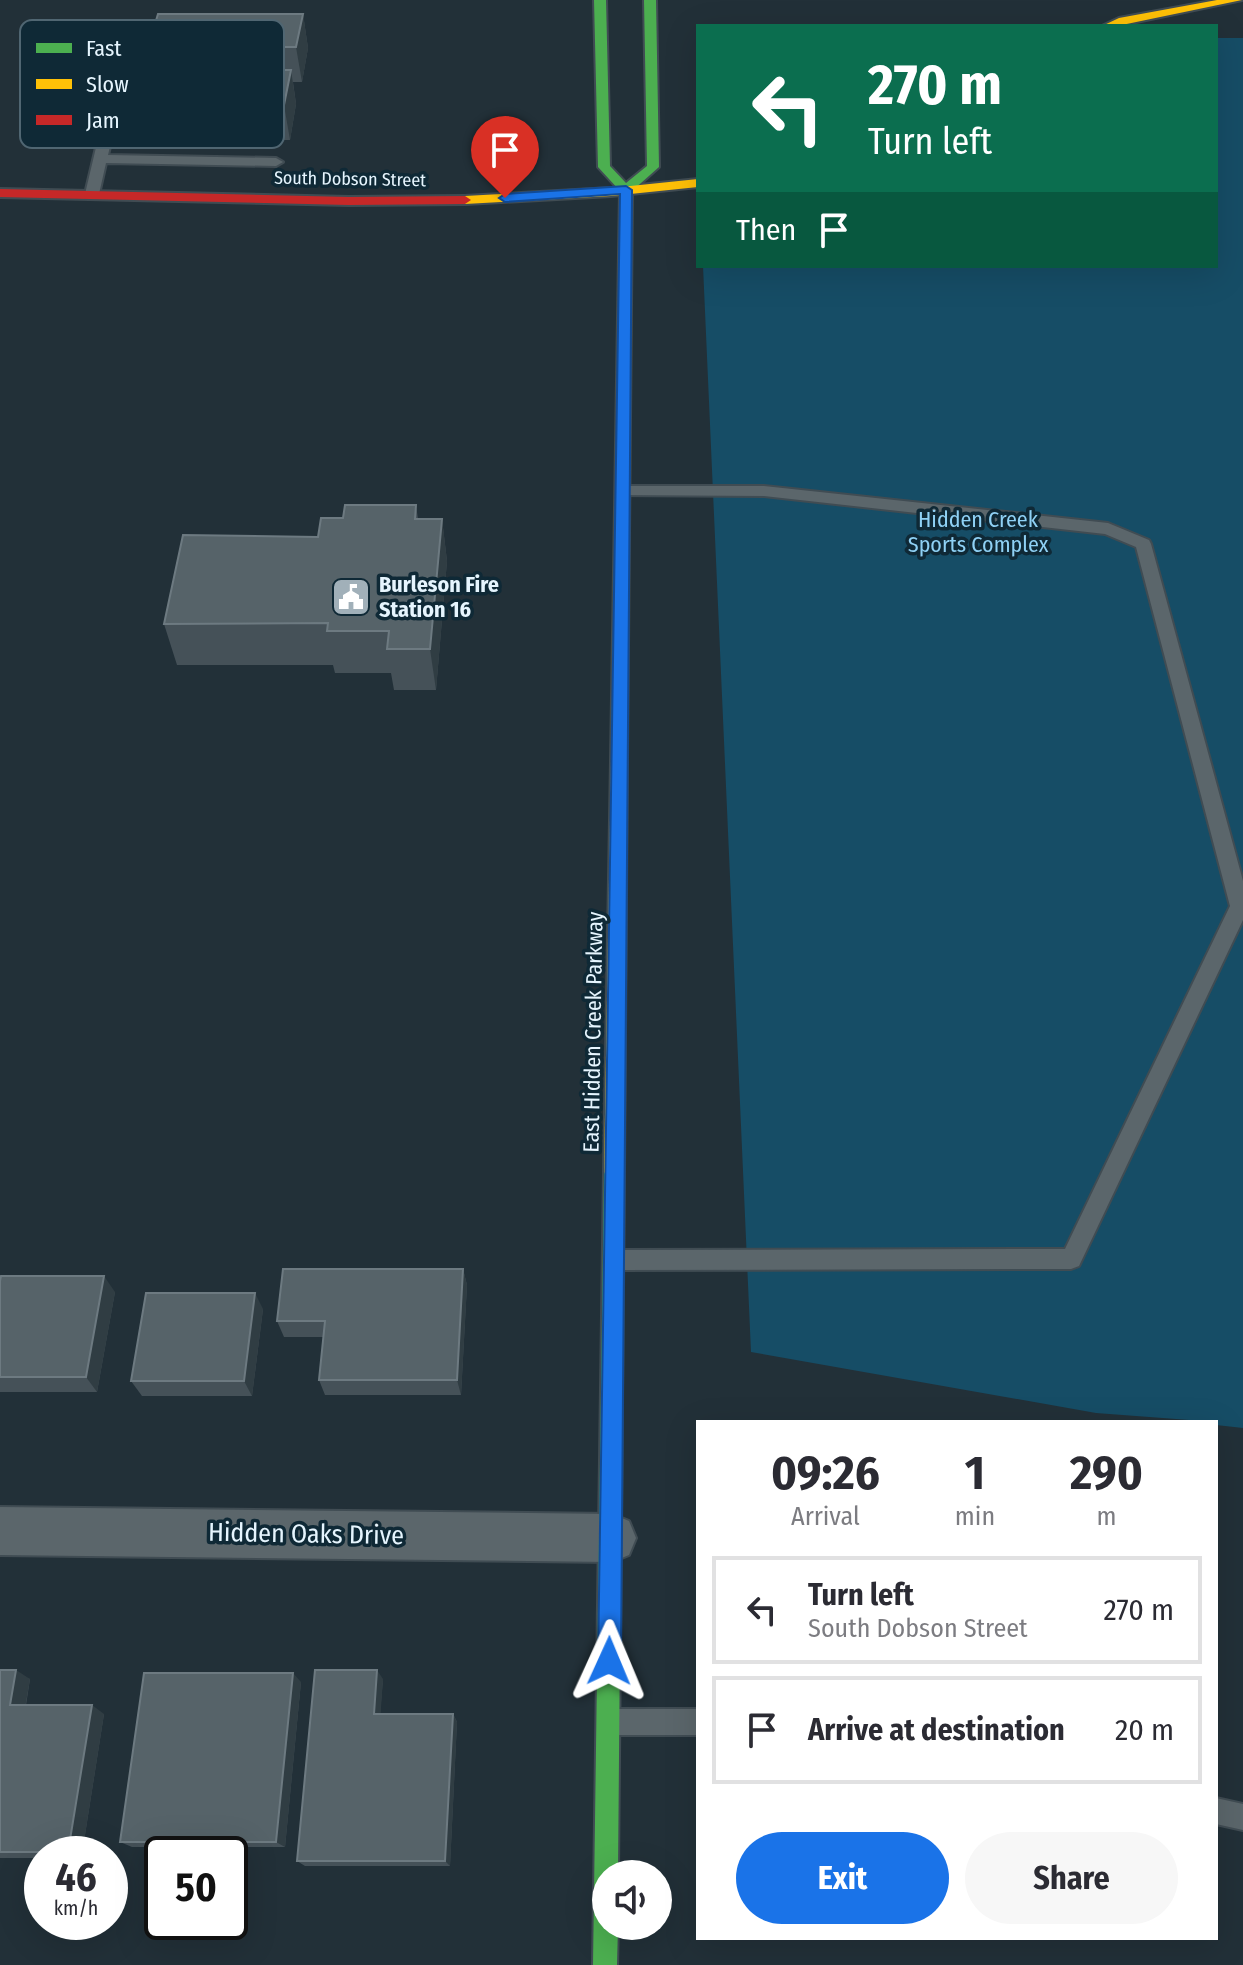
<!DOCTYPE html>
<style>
:root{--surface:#fff;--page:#f7f7f7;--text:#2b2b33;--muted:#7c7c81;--line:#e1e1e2;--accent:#1a73e8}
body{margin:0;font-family:"Fira Sans Condensed",sans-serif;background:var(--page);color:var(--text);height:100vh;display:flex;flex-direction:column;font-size:30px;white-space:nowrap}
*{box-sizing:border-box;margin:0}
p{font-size:26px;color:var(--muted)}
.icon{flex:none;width:44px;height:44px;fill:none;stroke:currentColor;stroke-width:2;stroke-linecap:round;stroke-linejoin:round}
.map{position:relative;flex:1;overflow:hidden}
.panel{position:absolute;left:696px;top:1420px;width:522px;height:520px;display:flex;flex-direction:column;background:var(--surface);border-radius:0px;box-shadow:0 8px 32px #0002}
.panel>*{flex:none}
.top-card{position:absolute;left:696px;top:24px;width:522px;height:244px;border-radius:0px;box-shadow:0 8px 32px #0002;background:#0b6e4f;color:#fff;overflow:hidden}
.fabs{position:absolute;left:592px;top:1860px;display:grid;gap:16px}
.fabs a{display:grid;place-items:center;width:80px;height:80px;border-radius:50%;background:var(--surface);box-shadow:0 8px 32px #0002;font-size:40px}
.speed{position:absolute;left:24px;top:1836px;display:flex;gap:16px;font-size:40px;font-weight:700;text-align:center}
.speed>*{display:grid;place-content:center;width:104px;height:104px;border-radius:50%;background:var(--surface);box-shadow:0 8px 32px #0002;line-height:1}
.speed small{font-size:20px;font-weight:400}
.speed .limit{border:4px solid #111;border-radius:12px;background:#fff;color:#111}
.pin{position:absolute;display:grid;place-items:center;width:68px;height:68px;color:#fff;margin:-82px -34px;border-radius:50% 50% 50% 0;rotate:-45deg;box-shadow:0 0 8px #0007}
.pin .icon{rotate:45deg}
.me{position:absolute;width:88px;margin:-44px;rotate:1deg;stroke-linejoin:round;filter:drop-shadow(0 0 6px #0008)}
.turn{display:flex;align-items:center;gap:28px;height:168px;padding:0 40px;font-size:36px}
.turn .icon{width:104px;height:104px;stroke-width:2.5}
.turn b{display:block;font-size:56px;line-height:68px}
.then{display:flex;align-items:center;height:76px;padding:0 40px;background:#0003;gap:16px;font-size:30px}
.eta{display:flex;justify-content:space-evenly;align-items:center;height:136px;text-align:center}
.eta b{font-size:48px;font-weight:700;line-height:56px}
.primary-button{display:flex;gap:16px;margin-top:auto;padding:16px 40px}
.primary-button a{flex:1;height:92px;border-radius:48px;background:var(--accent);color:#fff;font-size:32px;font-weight:700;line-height:92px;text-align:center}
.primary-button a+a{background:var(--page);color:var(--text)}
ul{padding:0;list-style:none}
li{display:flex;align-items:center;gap:24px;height:108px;margin:0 16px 12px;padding:0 24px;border:4px solid var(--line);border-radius:0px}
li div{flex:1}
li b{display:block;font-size:30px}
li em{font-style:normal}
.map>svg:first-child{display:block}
.green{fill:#164d66}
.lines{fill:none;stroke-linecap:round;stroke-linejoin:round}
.lane-casing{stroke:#404c53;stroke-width:4}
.street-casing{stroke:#404c53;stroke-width:4}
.fast-casing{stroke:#404c53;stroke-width:4}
.slow-casing{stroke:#404c53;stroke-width:4}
.jam-casing{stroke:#404c53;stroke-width:4}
.lane{fill:#5b666b;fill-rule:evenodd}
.street{fill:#5b666b;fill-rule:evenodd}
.fast{fill:#4caf50;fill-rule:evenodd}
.slow{fill:#ffc107;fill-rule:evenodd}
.jam{fill:#c62828;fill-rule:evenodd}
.wall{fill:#455158}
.shaded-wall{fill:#303d43}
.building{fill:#566369;stroke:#6d7a81;stroke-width:2}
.route{fill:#1a73e8;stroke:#114b97;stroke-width:2}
.labels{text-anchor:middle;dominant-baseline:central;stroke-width:7;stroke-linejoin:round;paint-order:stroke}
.far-street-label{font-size:18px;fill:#e6f5fe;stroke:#0f2936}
.park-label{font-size:22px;fill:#8fd1f5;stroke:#0f2936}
.poi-label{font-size:22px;font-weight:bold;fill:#e6f5fe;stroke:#0f2936;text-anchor:start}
.street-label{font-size:22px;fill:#e6f5fe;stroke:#0f2936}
.near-street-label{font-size:26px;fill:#e6f5fe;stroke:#0f2936}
.key{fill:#0f2936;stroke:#506672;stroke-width:2}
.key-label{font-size:22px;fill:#e6f5fe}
</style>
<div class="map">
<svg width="1243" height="1965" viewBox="0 0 1243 1965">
<rect width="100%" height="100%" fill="#223038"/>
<path class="green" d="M1216 38H1243V1428L1216 1425V1422L1096 1413 751 1352 703 266H1216Z"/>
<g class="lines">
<defs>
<g id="lane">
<path d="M118 80 125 84 108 155 276 158 283 162 276 166 106 163 99 194 87 197 85 194 111 84Z"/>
<path d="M622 486H764L1108 523 1149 540 1151 544 1243 881V920L1079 1266 1071 1269 614 1270 606 1267 603 1260 606 1253 614 1250 1065 1249 1230 906 1136 547 1105 534 764 496 616 495V487Z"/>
<path d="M612 1709H698V1735H612L603 1731 599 1722 603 1713Z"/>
<path d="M1216 1798 1243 1804V1830L1216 1824Z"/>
</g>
<path id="street" d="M0 1507 612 1514 629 1521 636 1538 629 1555 612 1562 0 1555Z"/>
<g id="fast">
<path d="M594 0H606L610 166 626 183 647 166 644 0H656L659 167 632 191 627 761 619 767 611 761 620 191 598 167Z"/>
<path d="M614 1163 621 1166 624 1172 618 1874H606V1926H618L617 1965H593L604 1172 607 1166Z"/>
</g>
<g id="slow">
<path d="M1217 0H1242L1117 26H1102L1119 18Z"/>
<path d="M698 179V187L611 196 465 204 459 200 465 196 611 188Z"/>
<path d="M619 755 627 761 624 1172 621 1178 614 1181 607 1178 604 1172 611 761Z"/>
</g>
<path id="jam" d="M0 189 349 197 465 196 471 200 465 204 349 205 0 197Z"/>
</defs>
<use href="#lane" class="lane-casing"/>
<use href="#street" class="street-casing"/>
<use href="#fast" class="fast-casing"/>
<use href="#slow" class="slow-casing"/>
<use href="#jam" class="jam-casing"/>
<use href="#lane" class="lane"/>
<use href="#street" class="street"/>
<use href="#fast" class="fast"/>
<use href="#slow" class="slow"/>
<use href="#jam" class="jam"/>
</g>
<g class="wall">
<path d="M303 14 308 48 302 82H293L296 104 290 140H139L131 105 154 70 148 47Z"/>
<path d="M416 505 418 519H442L447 561 436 690H394L391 673H335L333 665H177L164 624 318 537 343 518Z"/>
<path d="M463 1269 467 1285 461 1395H325L319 1380 323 1337H284L277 1321Z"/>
<path d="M0 1281 115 1292 97 1392H0Z"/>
<path d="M263 1309 252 1396H142L131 1381Z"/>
<path d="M0 1670 30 1679 26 1705 104 1714 82 1854H42V1858H0Z"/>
<path d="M383 1679 380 1714H453L457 1722 450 1866H305L297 1861Z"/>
<path d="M301 1682 285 1847H132L120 1842Z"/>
</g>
<g class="shaded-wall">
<path d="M303 14 308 48 302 82 296 47Z"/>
<path d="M291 70 296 104 290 140 284 105Z"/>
<path d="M442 519 447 561 436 690 430 649Z"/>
<path d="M463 1269 467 1285 461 1395 457 1380Z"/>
<path d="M104 1276 115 1292 97 1392 86 1377Z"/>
<path d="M255 1293 263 1309 252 1396 244 1381Z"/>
<path d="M16 1670 30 1679 24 1714 10 1705Z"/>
<path d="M377 1670 383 1679 380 1722 374 1714Z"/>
<path d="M293 1673 301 1682 285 1847 276 1842Z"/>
<path d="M92 1705 104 1714 82 1854H73L68 1852Z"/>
<path d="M453 1714 457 1722 450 1866 445 1861Z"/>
</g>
<g class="building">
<path d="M158 14H303L296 47H148Z"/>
<path d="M141 70H291L284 105H131Z"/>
<path d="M345 505H416L415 519H442L430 649H387L389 631H327L328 623 164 624 183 535 318 537 321 518H343Z"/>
<path d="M283 1269H463L457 1380H319L325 1321H277Z"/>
<path d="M1 1276H104L86 1377H0V1281Z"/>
<path d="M146 1293H255L244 1381H131Z"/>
<path d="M0 1670H16L10 1705H92L68 1852H0Z"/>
<path d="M315 1670H377L374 1714H453L445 1861H297Z"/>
<path d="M144 1673H293L276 1842H120Z"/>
</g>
<path class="route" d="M626 186 632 190 621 1661 618 1669 609 1672 601 1669 598 1661 620 194 505 202 499 198 505 194Z"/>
<defs>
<symbol id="civic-square" viewBox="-11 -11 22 22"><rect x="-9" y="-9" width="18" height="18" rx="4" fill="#a1b0b9" stroke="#0f2936"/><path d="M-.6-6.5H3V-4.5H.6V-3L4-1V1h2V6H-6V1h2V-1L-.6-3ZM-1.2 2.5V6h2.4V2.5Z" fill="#fff"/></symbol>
</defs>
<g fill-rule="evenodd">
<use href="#civic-square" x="329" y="575" width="44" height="44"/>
</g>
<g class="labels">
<g class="far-street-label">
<text transform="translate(350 179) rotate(1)">South Dobson Street</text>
</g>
<g class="park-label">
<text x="978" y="519">Hidden Creek<tspan x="978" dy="25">Sports Complex</tspan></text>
</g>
<g class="poi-label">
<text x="379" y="584">Burleson Fire<tspan x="379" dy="25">Station 16</tspan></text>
</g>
<g class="street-label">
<text transform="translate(593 1032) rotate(-89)">East Hidden Creek Parkway</text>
</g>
<g class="near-street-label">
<text transform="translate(306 1534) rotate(1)">Hidden Oaks Drive</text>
</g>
</g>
<rect x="20" y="20" width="264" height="128" rx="12" class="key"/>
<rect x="36" y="43" width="36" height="10" fill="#4caf50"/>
<rect x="36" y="79" width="36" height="10" fill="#ffc107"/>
<rect x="36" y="115" width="36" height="10" fill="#c62828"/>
<g class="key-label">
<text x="86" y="56">Fast</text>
<text x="86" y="92">Slow</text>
<text x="86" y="128">Jam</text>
</g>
</svg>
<div class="fabs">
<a><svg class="icon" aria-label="sound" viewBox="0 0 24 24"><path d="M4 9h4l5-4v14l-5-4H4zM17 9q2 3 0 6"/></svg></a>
</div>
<div class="speed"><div>46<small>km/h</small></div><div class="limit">50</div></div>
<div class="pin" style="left:505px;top:198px;background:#d93025"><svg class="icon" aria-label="arrive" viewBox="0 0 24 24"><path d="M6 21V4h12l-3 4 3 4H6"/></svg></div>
<svg class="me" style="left:609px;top:1661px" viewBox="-20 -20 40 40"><path d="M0-17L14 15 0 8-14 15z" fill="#1a73e8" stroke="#fff" stroke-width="4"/></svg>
<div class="top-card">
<div class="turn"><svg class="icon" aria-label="left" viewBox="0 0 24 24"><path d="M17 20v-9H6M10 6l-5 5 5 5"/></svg><div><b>270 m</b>Turn left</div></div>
<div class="then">Then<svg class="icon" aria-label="arrive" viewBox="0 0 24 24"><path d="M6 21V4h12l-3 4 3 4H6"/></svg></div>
</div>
<section class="panel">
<div class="eta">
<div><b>09:26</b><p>Arrival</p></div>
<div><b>1</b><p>min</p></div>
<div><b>290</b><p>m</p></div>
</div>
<ul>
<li><svg class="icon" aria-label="left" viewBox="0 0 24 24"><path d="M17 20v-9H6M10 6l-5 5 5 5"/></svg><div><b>Turn left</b><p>South Dobson Street</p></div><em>270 m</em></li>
<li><svg class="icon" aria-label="arrive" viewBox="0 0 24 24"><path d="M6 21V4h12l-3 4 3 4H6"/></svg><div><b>Arrive at destination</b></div><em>20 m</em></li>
</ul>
<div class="primary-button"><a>Exit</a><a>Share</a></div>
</section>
</div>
